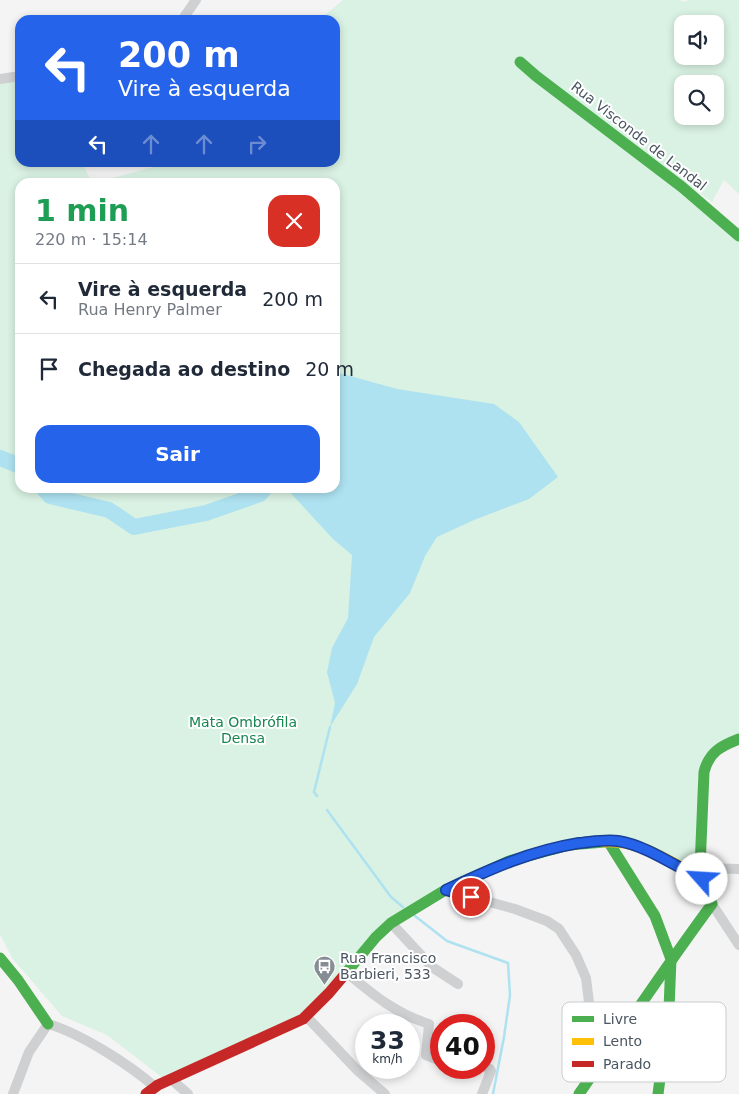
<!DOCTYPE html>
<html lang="pt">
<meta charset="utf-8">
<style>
:root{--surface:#fff;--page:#f6f6f7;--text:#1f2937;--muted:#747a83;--line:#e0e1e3;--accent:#2563eb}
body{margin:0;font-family:"DejaVu Sans",sans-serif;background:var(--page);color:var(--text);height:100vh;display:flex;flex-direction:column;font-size:19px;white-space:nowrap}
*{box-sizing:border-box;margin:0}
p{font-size:16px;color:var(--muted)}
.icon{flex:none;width:28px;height:28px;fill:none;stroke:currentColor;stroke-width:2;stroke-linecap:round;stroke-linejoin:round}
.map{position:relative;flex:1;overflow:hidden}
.side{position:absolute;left:15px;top:178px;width:325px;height:315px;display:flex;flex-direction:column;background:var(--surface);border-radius:15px;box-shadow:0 2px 8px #0003}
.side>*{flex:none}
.top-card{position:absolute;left:15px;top:15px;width:325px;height:152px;border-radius:15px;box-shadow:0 2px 8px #0003;background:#2563eb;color:#fff;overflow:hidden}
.buttons{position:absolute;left:674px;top:15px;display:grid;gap:10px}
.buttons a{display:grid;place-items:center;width:50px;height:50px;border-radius:10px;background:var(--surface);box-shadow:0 2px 8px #0003;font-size:25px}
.speed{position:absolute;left:355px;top:1014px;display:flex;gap:10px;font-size:25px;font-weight:700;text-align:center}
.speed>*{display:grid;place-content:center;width:65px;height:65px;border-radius:50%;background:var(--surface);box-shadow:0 2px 8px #0003;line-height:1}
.speed small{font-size:12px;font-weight:400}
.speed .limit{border:8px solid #d22;background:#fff;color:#111}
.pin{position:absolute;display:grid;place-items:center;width:42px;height:42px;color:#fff;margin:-21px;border:2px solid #fff;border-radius:50%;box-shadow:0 1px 5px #0007}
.me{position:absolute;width:55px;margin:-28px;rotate:296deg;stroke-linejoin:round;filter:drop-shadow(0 0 4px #0008)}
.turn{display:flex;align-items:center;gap:18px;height:105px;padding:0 20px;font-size:22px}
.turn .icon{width:65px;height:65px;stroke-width:2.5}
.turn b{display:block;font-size:35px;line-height:42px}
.lanes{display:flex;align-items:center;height:48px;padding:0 20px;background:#0003;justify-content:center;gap:25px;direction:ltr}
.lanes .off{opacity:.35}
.round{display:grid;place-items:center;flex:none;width:52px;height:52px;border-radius:15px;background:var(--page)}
.overview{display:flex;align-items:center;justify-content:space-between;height:85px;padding:0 20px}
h1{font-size:30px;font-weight:800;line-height:38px;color:#1e9e55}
.action{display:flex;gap:10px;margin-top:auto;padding:10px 20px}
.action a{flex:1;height:58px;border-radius:15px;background:var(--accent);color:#fff;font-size:20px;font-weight:800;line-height:58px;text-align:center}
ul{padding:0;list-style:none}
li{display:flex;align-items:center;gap:15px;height:70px;padding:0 20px;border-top:1px solid var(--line)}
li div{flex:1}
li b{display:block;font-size:19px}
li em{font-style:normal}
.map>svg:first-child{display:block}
.green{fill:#d9f2e3;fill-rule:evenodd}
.water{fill:#aee2f0}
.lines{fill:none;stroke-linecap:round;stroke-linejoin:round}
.stream{stroke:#aee2f0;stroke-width:2.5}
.river{stroke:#aee2f0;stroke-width:16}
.street{stroke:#ced0d2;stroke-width:10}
.fast{stroke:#4caf50;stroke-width:11}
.slow{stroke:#ffc107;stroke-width:11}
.jam{stroke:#c62828;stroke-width:11}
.route-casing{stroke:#184099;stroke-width:12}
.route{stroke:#2563eb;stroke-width:9}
.labels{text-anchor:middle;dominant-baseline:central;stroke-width:4;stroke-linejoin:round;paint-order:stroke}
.street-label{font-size:14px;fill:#4a5661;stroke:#fff}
.park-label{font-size:14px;fill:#17864f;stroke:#fff}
.poi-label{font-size:14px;fill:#4a5661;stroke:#fff;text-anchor:start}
.key{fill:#fff;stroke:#c9ccd0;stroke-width:1}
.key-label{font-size:14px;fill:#4a5661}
</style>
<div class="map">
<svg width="739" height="1094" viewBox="0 0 739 1094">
<rect width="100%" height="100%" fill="#f4f4f4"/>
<path class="green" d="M343 0H679L685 2 688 0H739V194L724 180 712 202 533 73 739 238V737L705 754 700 878 610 840 563 846 476 876 388 926 301 1020 168 1082 107 1035 62 1016 12 958 0 934V82L20 78V162L82 163 92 182H20V488H335V182H98L168 163 335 162V20H319ZM682 24H715V56H682ZM682 84H715V116H682Z"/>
<path class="water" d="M336 372 397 389 494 404 519 422 558 477 529 499 474 520 437 537 425 556 410 593 374 637 357 684 330 727 335 703 327 672 332 648 348 618 352 555 333 539 286 488H335Z"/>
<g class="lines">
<g class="stream">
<path d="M317 796 314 792 330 727"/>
<path d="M327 810 391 897 403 907"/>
<path d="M415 916 447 941 508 963 510 995 504 1037 493 1094"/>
</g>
<g class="river">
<path d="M0 458 20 466"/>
<path d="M43 488 50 496 109 510 134 527 206 513 260 494 265 488"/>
</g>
<g class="street">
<path d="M182 20 196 0"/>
<path d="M0 79 20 76"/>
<path d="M700 868 739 869"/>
<path d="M446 890 515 909 547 921 559 929 576 955 586 978 597 1068"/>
<path d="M712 904 739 945"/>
<path d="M391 923 432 967 458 984"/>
<path d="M346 972C372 994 396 1014 429 1024L426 1055 441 1061"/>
<path d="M306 1016 358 1071 385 1094"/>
<path d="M171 1079 188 1094"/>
<path d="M13 1094 29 1052 48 1024C80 1033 130 1065 155 1087"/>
<path d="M482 1094 491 1071 490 1069 484 1067"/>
</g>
<g class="fast">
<path d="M520 62 536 76 682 187 739 236"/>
<path d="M608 841 655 916 671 959 669 1009 658 1094"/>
<path d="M0 958 18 980 48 1024"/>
<path d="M346 973 376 937 391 923 442 892 509 861 569 845 604 842"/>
<path d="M579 1094C623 1031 666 966 712 904L702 879 700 868 704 772C709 752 721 746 739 739"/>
</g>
<path class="slow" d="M604 842C639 839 672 863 702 879"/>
<path class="jam" d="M146 1094 158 1085 303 1019 329 993 346 973"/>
</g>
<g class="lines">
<defs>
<path id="route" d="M471 897 446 890C490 869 530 851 579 843 591 842 606 839 618 841 648 846 674 866 702 879"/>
</defs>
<use href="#route" class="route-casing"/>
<use href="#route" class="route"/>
</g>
<defs>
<symbol id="bus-pin" viewBox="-11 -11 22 30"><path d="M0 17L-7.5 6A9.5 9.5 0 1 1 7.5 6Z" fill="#868d94" stroke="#fff"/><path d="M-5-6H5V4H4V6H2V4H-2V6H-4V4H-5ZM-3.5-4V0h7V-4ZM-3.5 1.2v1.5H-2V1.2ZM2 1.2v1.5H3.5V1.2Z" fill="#fff"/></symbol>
</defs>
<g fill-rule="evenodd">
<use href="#bus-pin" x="312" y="954" width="25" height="34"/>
</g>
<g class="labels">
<g class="street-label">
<text transform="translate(639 136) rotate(38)">Rua Visconde de Landal</text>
</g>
<g class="park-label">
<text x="243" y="722">Mata Ombrófila<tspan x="243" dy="16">Densa</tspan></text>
</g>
<g class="poi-label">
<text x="340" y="958">Rua Francisco<tspan x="340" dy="16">Barbieri, 533</tspan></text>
</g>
</g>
<rect x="562" y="1002" width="164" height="80" rx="8" class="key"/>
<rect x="572" y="1016" width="22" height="6" fill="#4caf50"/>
<rect x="572" y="1038" width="22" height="7" fill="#ffc107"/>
<rect x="572" y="1061" width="22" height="6" fill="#c62828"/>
<g class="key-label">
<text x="603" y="1024">Livre</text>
<text x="603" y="1046">Lento</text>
<text x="603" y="1069">Parado</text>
</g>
</svg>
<div class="buttons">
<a><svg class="icon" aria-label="sound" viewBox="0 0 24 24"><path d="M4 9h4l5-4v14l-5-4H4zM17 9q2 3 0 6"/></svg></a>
<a><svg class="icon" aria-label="search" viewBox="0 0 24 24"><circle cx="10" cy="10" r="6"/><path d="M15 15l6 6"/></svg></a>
</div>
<div class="speed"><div>33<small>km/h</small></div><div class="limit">40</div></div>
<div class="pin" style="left:471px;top:897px;background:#d93025"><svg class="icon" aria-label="arrive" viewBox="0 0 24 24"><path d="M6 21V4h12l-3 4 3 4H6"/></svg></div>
<svg class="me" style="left:702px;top:879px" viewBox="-20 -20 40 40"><circle r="19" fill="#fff"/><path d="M0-13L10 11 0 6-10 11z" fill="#2563eb"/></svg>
<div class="top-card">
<div class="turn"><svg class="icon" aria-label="left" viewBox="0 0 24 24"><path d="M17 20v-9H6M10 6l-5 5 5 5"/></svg><div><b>200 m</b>Vire à esquerda</div></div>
<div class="lanes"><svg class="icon" aria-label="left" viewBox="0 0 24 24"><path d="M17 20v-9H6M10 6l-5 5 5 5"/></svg><svg class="icon off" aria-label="ahead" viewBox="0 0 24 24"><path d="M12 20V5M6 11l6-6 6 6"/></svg><svg class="icon off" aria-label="ahead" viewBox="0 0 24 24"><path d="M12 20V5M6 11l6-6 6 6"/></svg><svg class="icon off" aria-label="right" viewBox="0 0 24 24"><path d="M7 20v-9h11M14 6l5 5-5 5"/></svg></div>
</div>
<section class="side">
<div class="overview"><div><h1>1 min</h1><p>220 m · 15:14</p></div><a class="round" style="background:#d93025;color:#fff"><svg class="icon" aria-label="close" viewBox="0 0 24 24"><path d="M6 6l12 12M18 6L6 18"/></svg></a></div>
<ul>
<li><svg class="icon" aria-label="left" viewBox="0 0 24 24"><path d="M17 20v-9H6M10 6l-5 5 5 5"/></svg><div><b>Vire à esquerda</b><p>Rua Henry Palmer</p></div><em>200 m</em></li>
<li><svg class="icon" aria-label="arrive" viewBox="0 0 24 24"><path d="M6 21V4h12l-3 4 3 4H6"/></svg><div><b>Chegada ao destino</b></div><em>20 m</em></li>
</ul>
<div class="action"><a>Sair</a></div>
</section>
</div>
